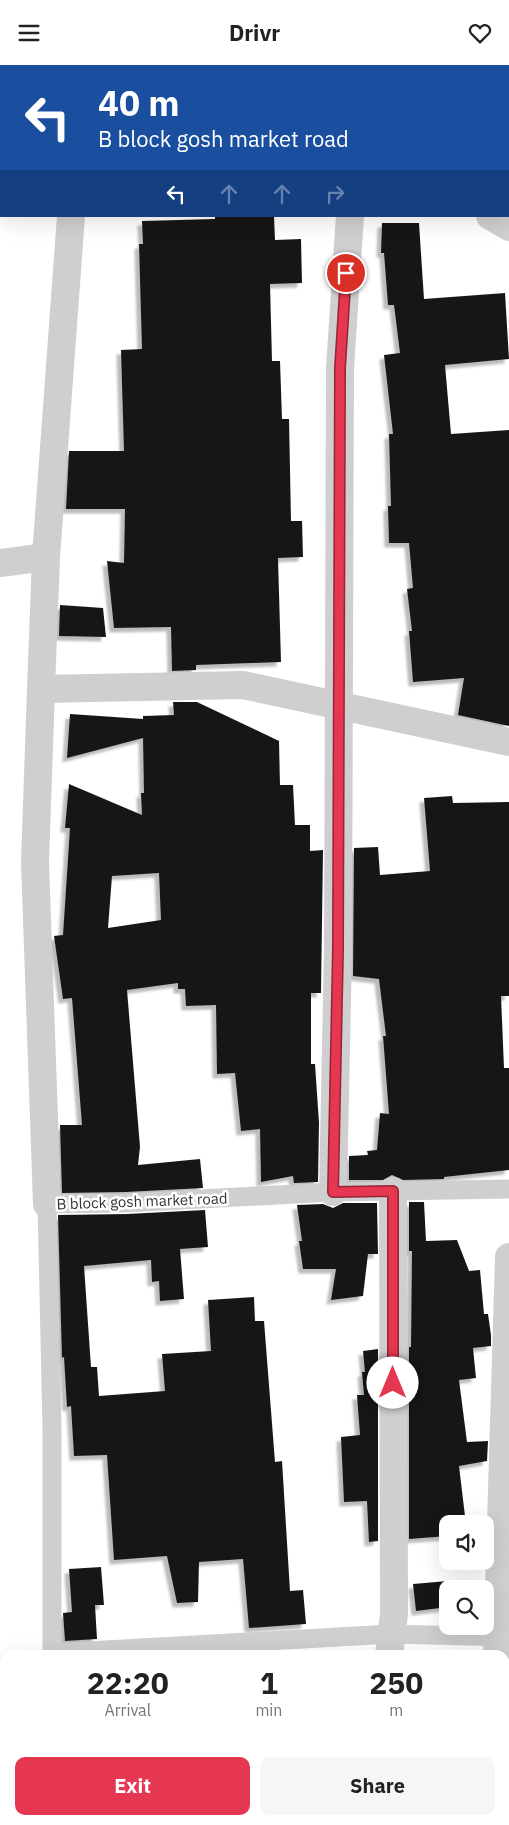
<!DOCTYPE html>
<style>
:root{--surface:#fff;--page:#f6f6f6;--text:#222;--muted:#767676;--accent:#e53751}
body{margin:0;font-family:"IBM Plex Sans",sans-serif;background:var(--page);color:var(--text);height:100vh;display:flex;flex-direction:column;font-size:19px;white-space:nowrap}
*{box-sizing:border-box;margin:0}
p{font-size:16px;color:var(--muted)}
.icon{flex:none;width:28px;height:28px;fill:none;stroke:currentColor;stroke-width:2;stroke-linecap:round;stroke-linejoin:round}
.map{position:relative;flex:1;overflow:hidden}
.details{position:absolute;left:0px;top:1585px;width:510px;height:175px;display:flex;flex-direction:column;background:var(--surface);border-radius:15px 15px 0 0;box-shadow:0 5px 20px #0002}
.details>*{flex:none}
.banner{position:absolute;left:0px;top:0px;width:510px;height:152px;box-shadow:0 5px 20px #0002;background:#1a4fa0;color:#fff;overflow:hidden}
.tools{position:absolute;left:439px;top:1450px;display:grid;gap:10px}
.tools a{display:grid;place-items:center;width:55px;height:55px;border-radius:10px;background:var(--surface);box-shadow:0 5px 20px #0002;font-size:25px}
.pin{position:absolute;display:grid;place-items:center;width:42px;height:42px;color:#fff;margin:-21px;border:2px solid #fff;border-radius:50%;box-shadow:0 1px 5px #0007}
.me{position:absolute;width:55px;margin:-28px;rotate:0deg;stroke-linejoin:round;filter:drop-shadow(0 0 4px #0008)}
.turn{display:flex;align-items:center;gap:18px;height:105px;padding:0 15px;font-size:22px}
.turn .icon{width:65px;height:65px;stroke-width:2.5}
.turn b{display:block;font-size:35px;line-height:42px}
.lanes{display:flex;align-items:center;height:48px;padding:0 15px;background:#0003;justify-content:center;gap:25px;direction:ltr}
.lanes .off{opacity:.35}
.eta{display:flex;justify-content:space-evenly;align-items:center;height:85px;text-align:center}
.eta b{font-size:30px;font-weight:700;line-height:35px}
.action{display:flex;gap:10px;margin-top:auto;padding:10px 15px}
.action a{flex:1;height:58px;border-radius:10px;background:var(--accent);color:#fff;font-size:20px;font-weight:700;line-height:58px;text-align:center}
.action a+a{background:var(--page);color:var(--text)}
header{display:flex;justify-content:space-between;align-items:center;height:65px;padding:0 15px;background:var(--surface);font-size:22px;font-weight:700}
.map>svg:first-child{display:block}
.building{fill:#191919;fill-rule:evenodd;filter:url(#shadow)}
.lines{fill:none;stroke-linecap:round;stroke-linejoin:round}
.lane{stroke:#cfcfcf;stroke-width:19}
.street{stroke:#cfcfcf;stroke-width:28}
.route-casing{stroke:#952435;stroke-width:12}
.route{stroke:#e53751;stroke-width:9}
.labels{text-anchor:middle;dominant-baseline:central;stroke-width:5;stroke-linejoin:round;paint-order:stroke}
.street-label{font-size:15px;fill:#323232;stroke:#fff}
</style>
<header><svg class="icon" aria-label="menu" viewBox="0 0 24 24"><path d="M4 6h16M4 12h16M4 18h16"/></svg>Drivr<svg class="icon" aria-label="heart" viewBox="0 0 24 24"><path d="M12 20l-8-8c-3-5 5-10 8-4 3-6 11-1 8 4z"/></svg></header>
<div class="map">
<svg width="509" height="1760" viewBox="0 0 509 1760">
<defs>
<filter id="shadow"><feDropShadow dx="-4.5" dy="4.5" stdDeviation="1" flood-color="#0004"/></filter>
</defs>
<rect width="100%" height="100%" fill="#fff"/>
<g class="building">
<path d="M215 151H274L275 175 301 174 302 218 270 219 272 296H280L282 354H289L291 456H302L303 492 278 493 281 597 196 600V605L172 606 171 562 114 563 107 496 124 498 125 444H66L69 386H124L121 285 142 284 139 179H143L142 156 215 154Z"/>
<path d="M382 158H419L424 234 505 228 509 294 445 300 451 369 509 365V661L458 650 464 613 413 617 409 566H412L407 524 413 523 409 478H389L388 441H391L389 369H393L384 290 400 288 394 240H388L384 188H381Z"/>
<path d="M60 540 103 543 106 572 59 571Z"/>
<path d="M173 637H197L279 676 280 720H293L295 760H310V786L323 785 321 928H311V999H315L319 1058 318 1117 294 1118 293 1111 261 1117 260 1064 241 1066 235 1008 217 1009 216 940 186 941 185 924H178V918L127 925 140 1082 138 1100 200 1094 203 1123 126 1127 62 1128 60 1060H82L72 933 63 934 54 871 63 870 70 763H65L69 719 142 750 141 728H144L143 673 67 693 70 649 143 654V651L174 650ZM159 808 161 855 108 863 112 811Z"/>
<path d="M452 731 453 738 509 737V931H501L504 1003H509V1105L444 1112V1114L403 1115 392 1110 383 1115H349V1091L368 1090 367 1086 377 1085 380 1048 389 1049 383 971H386L379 914 353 911 354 783 378 782 380 810 430 806 424 733Z"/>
<path d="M409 1137H424L426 1176 457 1175 469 1206 480 1205 484 1249H488L491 1270V1281L473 1283 476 1313 459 1315 467 1377 488 1376 487 1396 459 1401 465 1451 448 1453V1471L409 1474V1282H411L412 1186H409Z"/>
<path d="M343 1138H377L378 1189H368L363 1231 331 1235 336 1204H303L299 1176H302L297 1140 323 1139 333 1143Z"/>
<path d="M205 1145 208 1182 180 1184 184 1234 160 1236 159 1216 152 1217 151 1195 84 1201 91 1302H97L99 1331 165 1326 162 1289 211 1286 208 1235 254 1232 255 1256H264L275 1397 282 1396 290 1526 303 1525 306 1559 249 1563 243 1494 199 1497 198 1537 177 1538 167 1491 114 1495 107 1390 74 1391 71 1341 67 1342 64 1292 62 1293 58 1150 127 1149Z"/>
<path d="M378 1284V1476L369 1477 367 1436 344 1437 341 1372 360 1370 357 1330H364L362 1307H365L363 1286Z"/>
<path d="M101 1502 104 1540H95L97 1574 65 1576 63 1548 72 1547 69 1504Z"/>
<path d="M448 1516V1542L416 1546 413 1519Z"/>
</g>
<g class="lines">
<g class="lane">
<path d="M52 1588 391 1569 508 1572"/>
<path d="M52 1590V1364L47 1139 126 1138 333 1127 509 1124"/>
<path d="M14 1760 16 1755"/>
</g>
<g class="street">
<path d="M253 0 255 1"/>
<path d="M411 0 413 1"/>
<path d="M100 1 101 0"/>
<path d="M490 151 509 162"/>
<path d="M0 498 46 492"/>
<path d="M41 624 46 492 71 151"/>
<path d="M333 1127 338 884 340 303 350 151"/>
<path d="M47 1139 35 797 41 624 243 620 509 677"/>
<path d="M389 1590 394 1549 393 1126"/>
<path d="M497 1590 509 1192"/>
<path d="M48 1755V1760"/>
<path d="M375 1760V1755"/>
<path d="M492 1760 493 1755"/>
</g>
</g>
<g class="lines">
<defs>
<path id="route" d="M346 208 340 303 338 884 333 1127 393 1126V1318"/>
</defs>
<use href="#route" class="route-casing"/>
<use href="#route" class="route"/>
</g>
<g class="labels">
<g class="street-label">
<text transform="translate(142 1136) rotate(-2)">B block gosh market road</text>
</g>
</g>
</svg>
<div class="tools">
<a><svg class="icon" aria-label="sound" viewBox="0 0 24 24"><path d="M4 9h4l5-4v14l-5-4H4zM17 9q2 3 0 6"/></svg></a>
<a><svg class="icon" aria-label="search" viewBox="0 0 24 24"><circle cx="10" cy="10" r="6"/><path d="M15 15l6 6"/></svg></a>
</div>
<div class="pin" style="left:346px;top:208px;background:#d93025"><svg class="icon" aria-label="arrive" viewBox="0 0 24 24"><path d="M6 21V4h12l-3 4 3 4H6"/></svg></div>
<svg class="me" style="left:393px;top:1318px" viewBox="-20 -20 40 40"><circle r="19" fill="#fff"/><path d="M0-13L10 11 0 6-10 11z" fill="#e53751"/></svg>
<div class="banner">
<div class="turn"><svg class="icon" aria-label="left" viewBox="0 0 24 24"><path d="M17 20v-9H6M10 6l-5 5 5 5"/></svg><div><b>40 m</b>B block gosh market road</div></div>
<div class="lanes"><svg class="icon" aria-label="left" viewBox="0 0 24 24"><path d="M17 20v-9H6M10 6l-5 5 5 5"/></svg><svg class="icon off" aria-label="ahead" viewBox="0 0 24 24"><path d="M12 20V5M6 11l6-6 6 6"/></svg><svg class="icon off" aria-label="ahead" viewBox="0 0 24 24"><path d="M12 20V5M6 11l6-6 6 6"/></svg><svg class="icon off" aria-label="right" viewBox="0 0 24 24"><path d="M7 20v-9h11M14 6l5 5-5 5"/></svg></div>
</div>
<section class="details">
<div class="eta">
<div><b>22:20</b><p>Arrival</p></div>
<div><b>1</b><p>min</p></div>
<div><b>250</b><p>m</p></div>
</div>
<div class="action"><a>Exit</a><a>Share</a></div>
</section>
</div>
